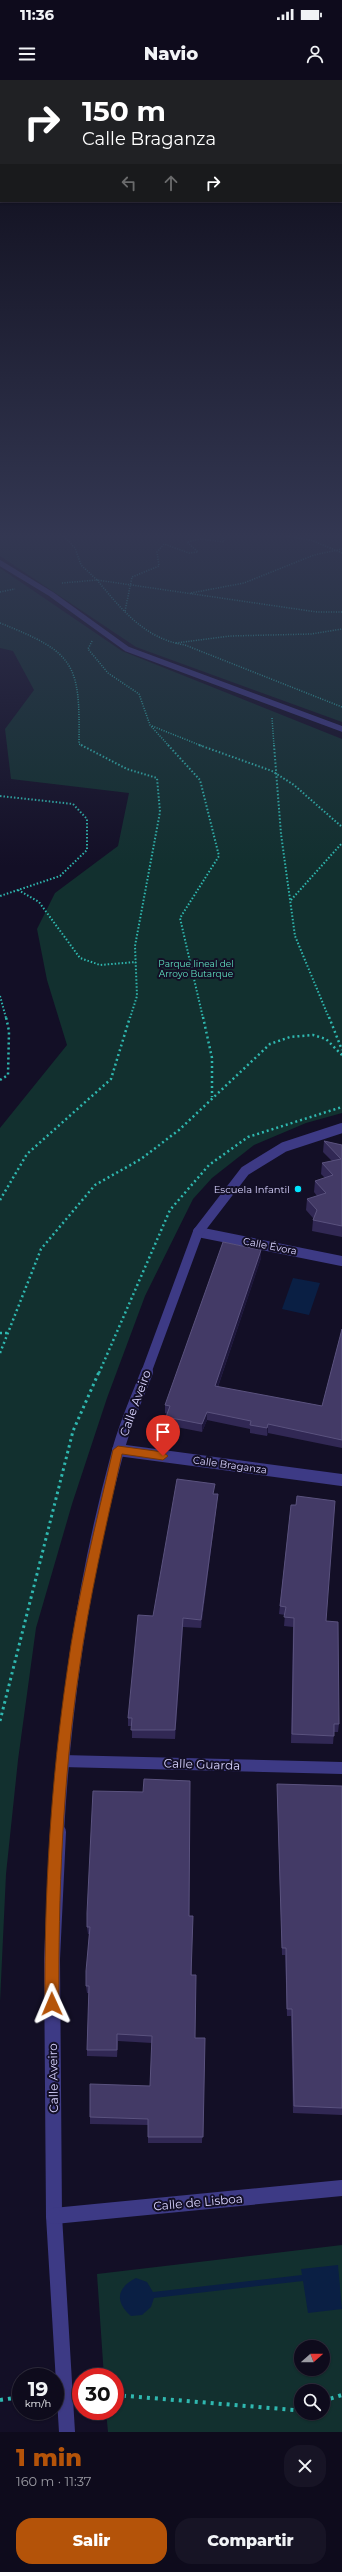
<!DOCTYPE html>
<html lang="es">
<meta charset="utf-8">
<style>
:root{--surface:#0e0b1c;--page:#171425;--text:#f1f3f6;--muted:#9b9ba3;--line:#2e2b3b;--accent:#b45309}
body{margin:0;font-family:Montserrat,sans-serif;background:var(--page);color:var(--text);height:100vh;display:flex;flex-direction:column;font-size:15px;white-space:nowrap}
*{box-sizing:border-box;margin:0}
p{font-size:13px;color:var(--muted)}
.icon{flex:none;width:22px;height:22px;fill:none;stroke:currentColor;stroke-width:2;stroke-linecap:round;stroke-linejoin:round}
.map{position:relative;height:2352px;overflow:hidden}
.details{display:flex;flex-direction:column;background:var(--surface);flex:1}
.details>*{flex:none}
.banner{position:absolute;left:0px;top:0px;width:342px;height:122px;box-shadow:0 1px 3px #0004,0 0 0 1px var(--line);background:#202124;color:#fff;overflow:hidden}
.needle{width:26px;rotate:69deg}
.controls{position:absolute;left:294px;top:2260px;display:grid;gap:8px}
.controls a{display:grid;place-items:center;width:36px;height:36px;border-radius:50%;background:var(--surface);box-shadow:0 1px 3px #0004,0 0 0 1px var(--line);font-size:20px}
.speed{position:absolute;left:12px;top:2288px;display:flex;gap:8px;font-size:20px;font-weight:700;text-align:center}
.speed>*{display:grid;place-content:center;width:52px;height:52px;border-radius:50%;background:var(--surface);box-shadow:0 1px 3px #0004,0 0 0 1px var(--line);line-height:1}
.speed small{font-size:10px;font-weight:400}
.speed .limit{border:6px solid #d22;background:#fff;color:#111}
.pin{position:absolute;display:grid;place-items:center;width:34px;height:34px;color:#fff;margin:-41px -17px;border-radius:50% 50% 50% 0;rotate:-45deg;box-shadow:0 0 4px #0007}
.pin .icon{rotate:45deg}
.me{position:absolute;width:44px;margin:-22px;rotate:359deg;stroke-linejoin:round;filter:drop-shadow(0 0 3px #0008)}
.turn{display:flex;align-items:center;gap:14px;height:84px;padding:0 16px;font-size:18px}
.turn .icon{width:52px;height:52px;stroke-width:2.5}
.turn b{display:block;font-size:28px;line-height:34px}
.lanes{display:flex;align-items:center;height:38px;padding:0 16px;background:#0003;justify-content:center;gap:20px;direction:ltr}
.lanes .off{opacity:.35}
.round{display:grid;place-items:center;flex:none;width:42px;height:42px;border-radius:16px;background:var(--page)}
.headline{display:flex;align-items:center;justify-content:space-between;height:68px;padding:0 16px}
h1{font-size:24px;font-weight:800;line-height:30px;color:var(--accent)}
.button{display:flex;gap:8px;margin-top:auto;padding:8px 16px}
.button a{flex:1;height:46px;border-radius:16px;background:var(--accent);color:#fff;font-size:16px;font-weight:800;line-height:46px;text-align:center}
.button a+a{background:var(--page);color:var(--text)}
.status{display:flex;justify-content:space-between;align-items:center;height:28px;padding:0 20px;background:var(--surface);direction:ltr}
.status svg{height:11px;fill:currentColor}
header{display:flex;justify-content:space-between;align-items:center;height:52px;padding:0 16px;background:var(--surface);font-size:18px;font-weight:800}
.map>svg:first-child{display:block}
.green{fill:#12302f;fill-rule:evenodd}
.water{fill:#0a1f44}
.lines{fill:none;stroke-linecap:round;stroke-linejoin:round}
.path-far4{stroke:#2fb8b0;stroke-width:1.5;stroke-dasharray:1 1.5;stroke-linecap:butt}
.path-far3{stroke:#2fb8b0;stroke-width:2;stroke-dasharray:1.5 2;stroke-linecap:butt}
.path-far2{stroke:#2fb8b0;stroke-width:2.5;stroke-dasharray:2 3;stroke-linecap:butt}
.path-far1{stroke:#2fb8b0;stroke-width:3;stroke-dasharray:2.5 3.5;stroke-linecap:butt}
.path{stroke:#2fb8b0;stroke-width:4;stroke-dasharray:3 5;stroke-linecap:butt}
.street-far3{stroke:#3d3a85;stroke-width:5.5}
.street-far2{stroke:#3d3a85;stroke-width:10}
.street-far1{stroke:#3d3a85;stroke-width:12}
.street{stroke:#3d3a85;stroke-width:16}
.wall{fill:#312854}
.shaded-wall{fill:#1d163a}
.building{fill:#433a66;stroke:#5a527e}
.route{fill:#b45309;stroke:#753606}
.poi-dot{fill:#00e5ff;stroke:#130f26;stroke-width:1.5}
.labels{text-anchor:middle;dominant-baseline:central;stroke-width:4;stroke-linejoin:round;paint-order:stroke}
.far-park-label{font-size:9px;fill:#5fe0c0;stroke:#130f26}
.poi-label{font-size:10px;fill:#d9d4ff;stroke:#130f26;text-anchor:end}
.street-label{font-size:10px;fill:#d9d4ff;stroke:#130f26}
.near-street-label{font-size:12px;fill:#d9d4ff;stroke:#130f26}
</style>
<div class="status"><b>11:36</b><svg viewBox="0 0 49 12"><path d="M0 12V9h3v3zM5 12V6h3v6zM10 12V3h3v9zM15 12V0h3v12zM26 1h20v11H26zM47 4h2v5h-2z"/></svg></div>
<header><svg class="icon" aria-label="menu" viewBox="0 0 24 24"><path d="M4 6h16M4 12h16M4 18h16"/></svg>Navio<svg class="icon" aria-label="person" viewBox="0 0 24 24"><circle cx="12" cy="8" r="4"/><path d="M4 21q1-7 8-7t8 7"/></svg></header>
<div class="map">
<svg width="342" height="2352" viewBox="0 0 342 2352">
<rect width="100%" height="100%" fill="#130f26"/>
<g class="green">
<path d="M0 456H342V642L136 567 0 476Z"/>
<path d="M0 488 122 571 342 659V1033L306 1043 254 1065 212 1098 193 1119 145 1216 107 1318 72 1424 36 1548 18 1680 6 1794 0 1922V1048L67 965 47 900 37 849 55 813 118 766 129 713 11 699 5 649 34 610 13 571 0 568Z"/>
<path d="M342 2165V2352H108L106 2331H115V2297H104L97 2194ZM301 2267H323V2289H301ZM301 2311H323V2333H301Z"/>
</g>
<g class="water">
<path d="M293 1198 320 1203 309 1235 282 1229Z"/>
<path d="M338 2185 342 2229 308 2233 303 2201 154 2218 151 2227 142 2235 131 2236C115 2222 116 2208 136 2198L147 2202 153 2212 302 2195 301 2189Z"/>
</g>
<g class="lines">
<g class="path-far4">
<path d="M64 456 75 468 81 485 97 500 317 532H342"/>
<path d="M284 456 311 460 342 473"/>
<path d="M62 503 97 500C122 530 145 559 185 565L342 627"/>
<path d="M0 512 15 509"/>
<path d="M191 513 244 503 314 475 342 469"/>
<path d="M125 531 132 497 159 486 157 472 164 464 189 473 198 472 187 462 201 459 224 462 223 456"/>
<path d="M0 543C76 573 80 584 79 664L83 666"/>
<path d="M92 561 88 569 108 593 139 614 150 645 169 666"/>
<path d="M176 563 230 556 311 554 342 549"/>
<path d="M272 638 274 666"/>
<path d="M152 646 202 666"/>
</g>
<g class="path-far3">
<path d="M81 665 127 689 157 698 160 732 135 866 137 916 130 938"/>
<path d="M168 665 200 700 219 776 180 838 203 938"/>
<path d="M199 665 272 691 294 705 342 747"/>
<path d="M274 665 281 754 295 856 329 938"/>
<path d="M0 716 73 724 87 739V770L60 796 0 816"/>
<path d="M18 810 39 822 80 878 100 885 136 882"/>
<path d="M291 820 342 763"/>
<path d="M0 916 6 938"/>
</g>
<g class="path-far2">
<path d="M203 937 212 978V1017"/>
<path d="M329 937 342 970"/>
<path d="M0 1000 8 995 9 951 6 937"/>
<path d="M0 1120 27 1074 111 999 130 937"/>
<path d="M0 1253H8"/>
<path d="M0 1273 41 1169 95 1105 141 1079 179 1050 270 964 290 957 313 955 326 959 342 975"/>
<path d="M99 1293 170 1130 209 1085 248 1057 342 1027"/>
</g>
<path class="path-far1" d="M0 1641 73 1351 99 1292"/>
<g class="path">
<path d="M115 2315 294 2330 301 2327"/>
<path d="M0 2320 21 2317"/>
<path d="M323 2321 342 2315"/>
</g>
<path class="street-far3" d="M0 483 51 514 127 569 342 649"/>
<g class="street-far2">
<path d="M198 1152 342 1181"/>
<path d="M146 1293 198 1152 245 1091 284 1067 342 1048"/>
</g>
<g class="street-far1">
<path d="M118 1370 342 1400"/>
<path d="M62 1681 342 1688"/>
<path d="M58 1753C65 1624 84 1496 118 1371 125 1344 137 1318 147 1292"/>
</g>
<g class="street">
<path d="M58 1752 52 1879 54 2136 67 2352"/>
<path d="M54 2136 342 2108"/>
</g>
</g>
<g class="wall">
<path d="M324 1061 342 1065V1157L312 1151 313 1140V1138L306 1130 307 1119 317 1116 314 1112 315 1101 325 1098 321 1094 322 1083 332 1081 323 1072Z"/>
<path d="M261 1170V1178L218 1307 322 1326 342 1249V1368L268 1353 267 1356 250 1353V1349L207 1340 202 1352 166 1345V1337L167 1334 165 1333V1325Z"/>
<path d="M215 1414 217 1422 201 1548 183 1547 175 1659 132 1658V1646H128V1638Z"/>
<path d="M291 1425 326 1541 339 1644 338 1652H334L333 1664 291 1663 293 1547 284 1546 285 1535 279 1534Z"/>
<path d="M277 1704 342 1706V2035L293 2033 291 1936H287L285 1875H282L277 1711Z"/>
<path d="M189 1836 195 1958H205L202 2063H148V2045L90 2044V2037L150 2006 152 1963 118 1961 117 1977 87 1976V1970L89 1913H87L86 1906 89 1854H88L87 1847Z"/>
</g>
<g class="shaded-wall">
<path d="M261 1170V1178L215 1315V1306Z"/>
<path d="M207 1332V1340L202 1352V1344Z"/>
<path d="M268 1344V1353L267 1356V1348Z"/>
<path d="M218 1414 217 1422 201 1548V1540Z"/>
<path d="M183 1538V1547L175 1659V1650Z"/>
</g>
<g class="building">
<path d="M324 1061 342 1065V1146L313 1140 317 1130 307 1119 326 1113 315 1101 333 1095 322 1083 341 1079Z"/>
<path d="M223 1162 261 1170 215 1306 322 1326 342 1249V1360L268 1344 267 1348 250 1345 251 1341 207 1332 202 1344 166 1337 170 1326 165 1325Z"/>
<path d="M177 1399 215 1404 213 1414H218L201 1540 183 1538 175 1650H131L132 1638H128L138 1535 153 1536Z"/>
<path d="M297 1416 335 1421 326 1541 338 1542 339 1644H334V1656L292 1654 294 1538 284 1537 286 1527 280 1526 291 1425H296Z"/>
<path d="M144 1699 190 1701 189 1836H193L191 1895H196L195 1958H205L203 2057H148V2039L90 2037V2004L150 2006 152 1956 117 1954V1970H87L89 1906H86V1891L90 1847H87V1833L93 1711 143 1712Z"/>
<path d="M277 1704 342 1706V2028L294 2026 292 1929H287L286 1868H282Z"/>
</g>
<linearGradient id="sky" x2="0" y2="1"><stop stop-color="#0a0815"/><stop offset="0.58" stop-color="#333752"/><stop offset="1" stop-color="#333752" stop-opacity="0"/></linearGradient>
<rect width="342" height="786" fill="url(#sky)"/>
<path class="route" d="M118 1366 163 1372 168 1376 163 1380 122 1374C106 1446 89 1518 79 1591 63 1698 58 1816 59 1924L57 1929 52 1931 47 1929 45 1924C44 1814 51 1701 67 1592 77 1517 96 1444 113 1370Z"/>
<circle class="poi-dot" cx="298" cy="1109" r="4"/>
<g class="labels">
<g class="far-park-label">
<text x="196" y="883">Parque lineal del<tspan x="196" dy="10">Arroyo Butarque</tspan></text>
</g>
<g class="poi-label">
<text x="290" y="1109">Escuela Infantil</text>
</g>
<g class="street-label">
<text transform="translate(270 1166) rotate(11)">Calle Évora</text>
<text transform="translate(230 1385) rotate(8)">Calle Braganza</text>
</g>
<g class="near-street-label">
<text transform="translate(135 1323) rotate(-70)">Calle Aveiro</text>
<text transform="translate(202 1684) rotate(2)">Calle Guarda</text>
<text transform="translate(53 1998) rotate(-91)">Calle Aveiro</text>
<text transform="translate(198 2122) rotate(-5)">Calle de Lisboa</text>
</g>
</g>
</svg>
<div class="controls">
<a><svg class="needle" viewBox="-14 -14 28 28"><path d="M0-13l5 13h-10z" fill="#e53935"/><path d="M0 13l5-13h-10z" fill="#9b9ba3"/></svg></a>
<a><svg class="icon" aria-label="search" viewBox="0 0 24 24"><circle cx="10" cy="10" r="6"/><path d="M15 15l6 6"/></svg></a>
</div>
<div class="speed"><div>19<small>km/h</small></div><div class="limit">30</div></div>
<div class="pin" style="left:163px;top:1376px;background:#d93025"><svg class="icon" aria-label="arrive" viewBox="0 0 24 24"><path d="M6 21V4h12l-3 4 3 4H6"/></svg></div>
<svg class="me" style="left:52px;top:1924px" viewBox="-20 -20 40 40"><path d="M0-17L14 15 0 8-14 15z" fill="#b45309" stroke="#fff" stroke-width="4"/></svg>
<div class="banner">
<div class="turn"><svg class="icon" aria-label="right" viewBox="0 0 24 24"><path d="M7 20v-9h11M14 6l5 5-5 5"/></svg><div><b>150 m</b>Calle Braganza</div></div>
<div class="lanes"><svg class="icon off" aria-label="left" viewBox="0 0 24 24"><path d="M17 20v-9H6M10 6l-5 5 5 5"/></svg><svg class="icon off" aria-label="ahead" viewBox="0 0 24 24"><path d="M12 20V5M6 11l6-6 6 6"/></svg><svg class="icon" aria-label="right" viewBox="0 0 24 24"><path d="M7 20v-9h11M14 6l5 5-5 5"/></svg></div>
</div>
</div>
<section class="details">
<div class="headline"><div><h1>1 min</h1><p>160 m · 11:37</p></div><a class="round"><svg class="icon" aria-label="close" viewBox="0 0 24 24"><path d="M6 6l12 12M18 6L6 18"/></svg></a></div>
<div class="button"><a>Salir</a><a>Compartir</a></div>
</section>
